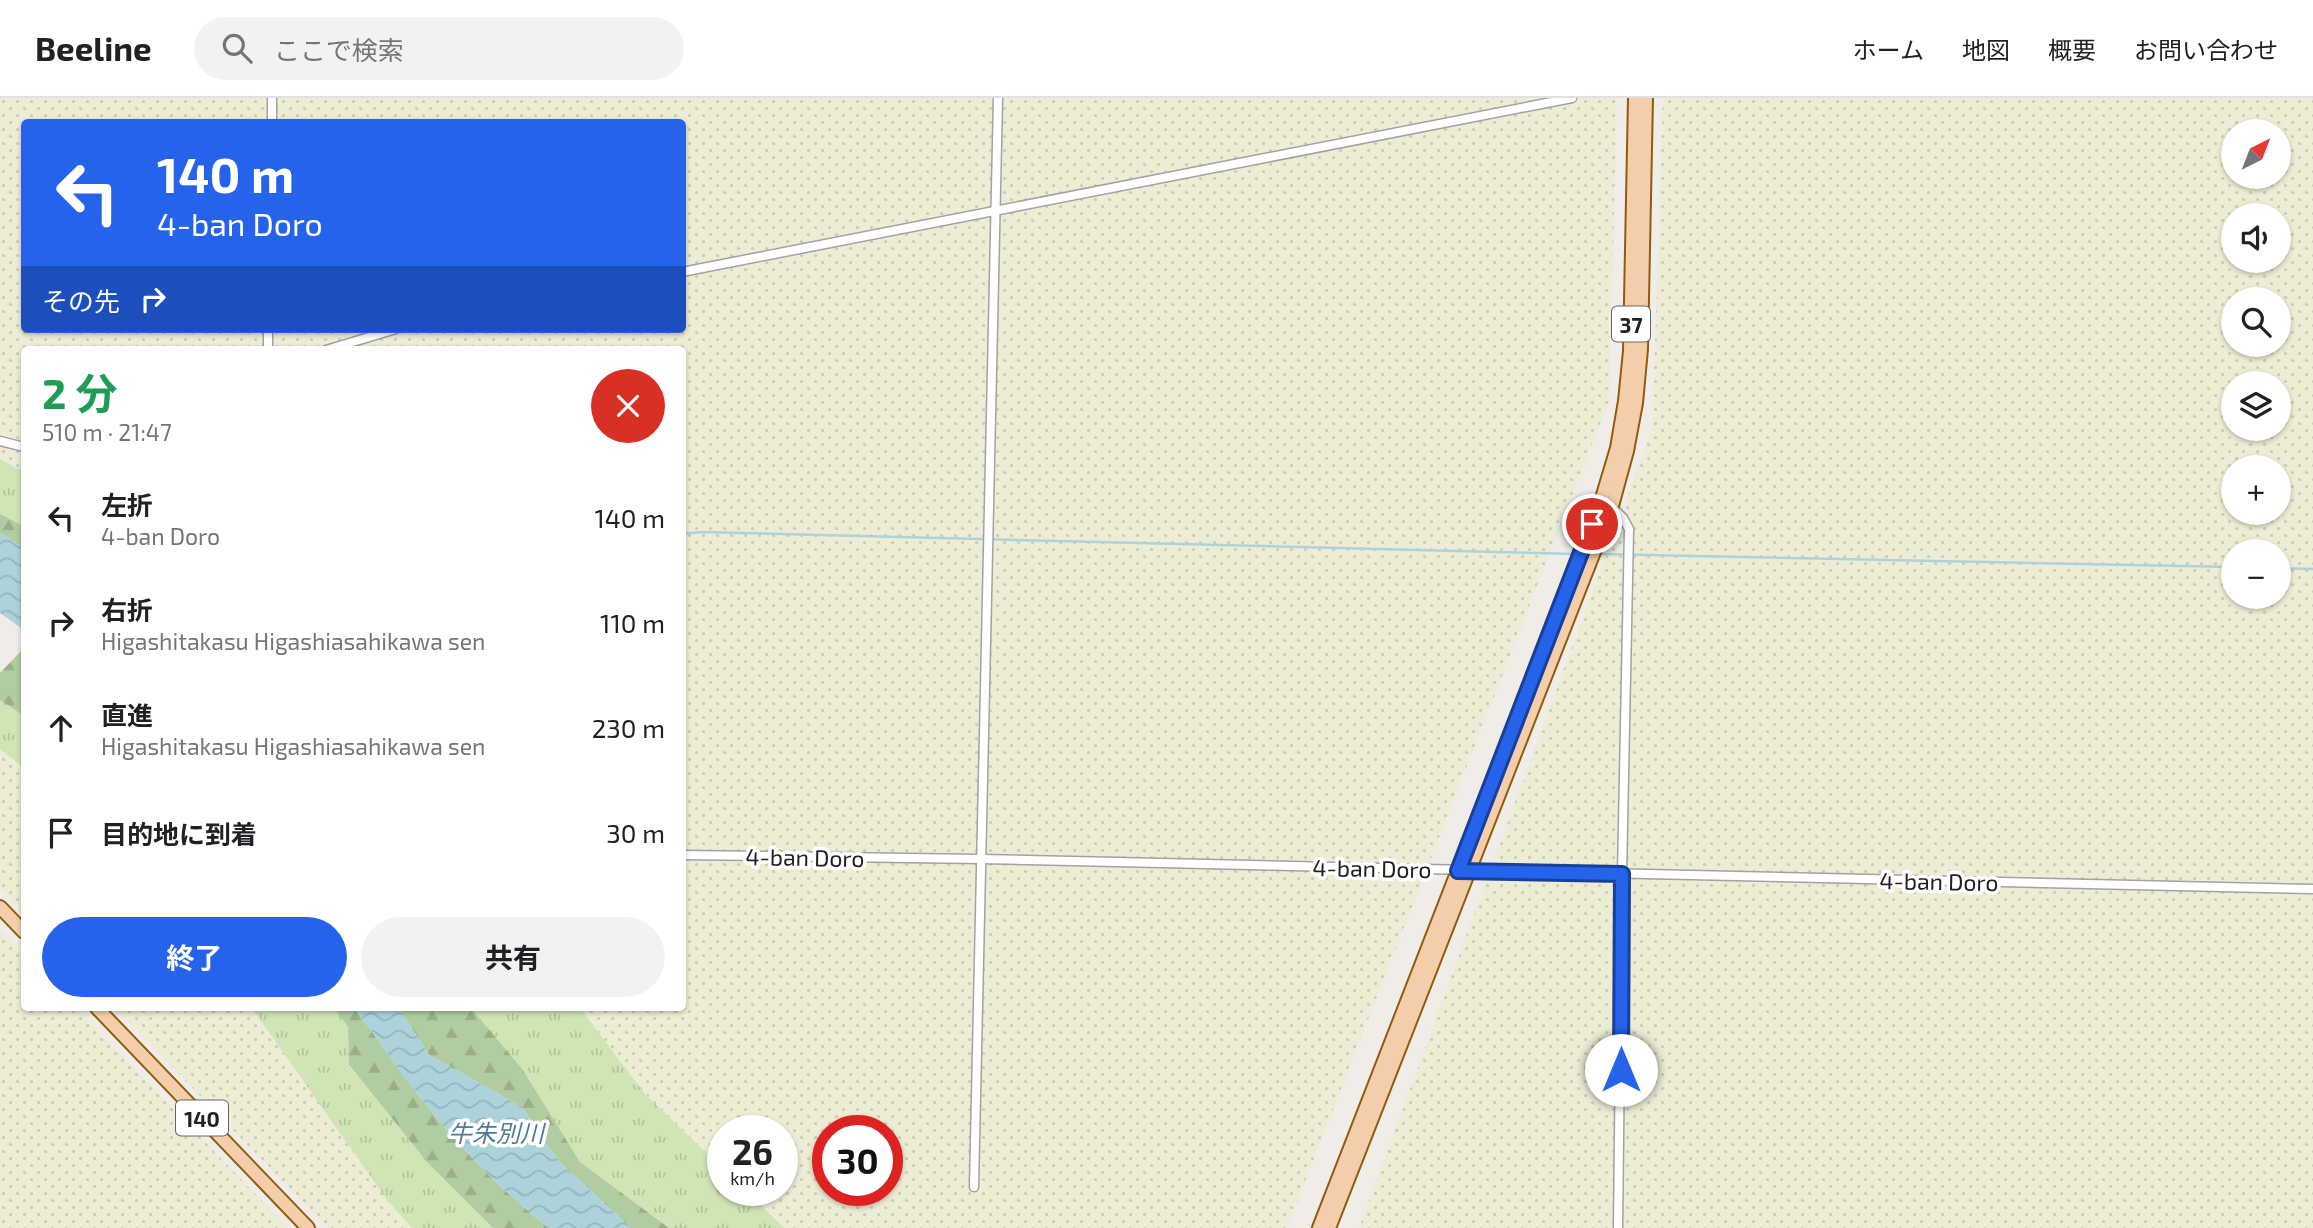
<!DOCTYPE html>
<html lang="ja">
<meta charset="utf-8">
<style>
:root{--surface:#fff;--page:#f2f2f2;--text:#202124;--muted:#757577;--line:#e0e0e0;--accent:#2563eb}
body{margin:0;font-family:"Exo 2","Noto Sans JP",sans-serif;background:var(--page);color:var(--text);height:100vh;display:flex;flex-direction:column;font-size:26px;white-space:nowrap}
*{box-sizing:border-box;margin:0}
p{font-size:23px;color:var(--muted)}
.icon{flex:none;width:38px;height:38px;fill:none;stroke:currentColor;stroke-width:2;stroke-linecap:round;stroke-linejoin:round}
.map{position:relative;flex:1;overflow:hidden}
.drawer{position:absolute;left:21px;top:248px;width:665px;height:665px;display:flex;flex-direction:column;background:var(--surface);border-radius:7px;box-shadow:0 2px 5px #0004}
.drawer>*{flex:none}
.guide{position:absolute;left:21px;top:21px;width:665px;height:214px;border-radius:7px;box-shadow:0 2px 5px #0004;background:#2563eb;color:#fff;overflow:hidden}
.needle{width:46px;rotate:42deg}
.tools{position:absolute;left:2221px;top:21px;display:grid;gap:14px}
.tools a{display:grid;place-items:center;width:70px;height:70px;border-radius:50%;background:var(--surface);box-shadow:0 2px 5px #0004;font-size:35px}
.speed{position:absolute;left:707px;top:1017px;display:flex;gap:14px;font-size:35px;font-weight:700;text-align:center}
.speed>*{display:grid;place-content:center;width:91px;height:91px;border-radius:50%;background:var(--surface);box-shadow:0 2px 5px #0004;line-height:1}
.speed small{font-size:18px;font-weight:400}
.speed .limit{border:10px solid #d22;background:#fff;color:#111}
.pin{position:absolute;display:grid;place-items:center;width:60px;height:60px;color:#fff;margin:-30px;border:4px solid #fff;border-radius:50%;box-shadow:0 2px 7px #0007}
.me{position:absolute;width:77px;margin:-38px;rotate:0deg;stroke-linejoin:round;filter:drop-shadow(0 0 5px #0008)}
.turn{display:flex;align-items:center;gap:24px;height:147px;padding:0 21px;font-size:32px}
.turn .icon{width:91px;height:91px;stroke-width:2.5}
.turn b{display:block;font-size:49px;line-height:60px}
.then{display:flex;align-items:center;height:66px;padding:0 21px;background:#0003;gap:14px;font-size:26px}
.round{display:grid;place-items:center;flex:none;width:74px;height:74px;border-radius:37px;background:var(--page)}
.summary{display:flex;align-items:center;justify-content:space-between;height:119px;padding:0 21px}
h1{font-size:42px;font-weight:700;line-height:52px;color:#1e9e55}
.button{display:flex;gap:14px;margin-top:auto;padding:14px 21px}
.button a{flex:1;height:80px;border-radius:42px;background:var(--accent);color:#fff;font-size:28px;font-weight:700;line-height:80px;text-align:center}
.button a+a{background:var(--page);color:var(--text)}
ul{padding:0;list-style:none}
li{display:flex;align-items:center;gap:21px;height:105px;padding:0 21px}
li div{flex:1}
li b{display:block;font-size:26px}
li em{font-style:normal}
header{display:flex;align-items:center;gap:42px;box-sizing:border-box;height:98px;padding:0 35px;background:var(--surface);border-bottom:2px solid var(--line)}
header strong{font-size:33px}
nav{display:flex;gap:38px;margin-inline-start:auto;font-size:24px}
.search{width:490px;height:63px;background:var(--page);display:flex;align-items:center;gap:18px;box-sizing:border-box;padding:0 24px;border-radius:38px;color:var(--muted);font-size:26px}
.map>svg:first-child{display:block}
.farmland{fill:url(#farmland-dots);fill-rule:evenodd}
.grass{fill:url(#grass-tufts)}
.forest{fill:url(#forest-firs)}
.water{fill:url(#water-waves)}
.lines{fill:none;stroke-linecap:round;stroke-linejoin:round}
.stream{stroke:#add3da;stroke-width:2.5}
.street-casing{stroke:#a2a2a2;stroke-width:11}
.primary-casing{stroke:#915b0d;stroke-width:16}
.street{stroke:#fff;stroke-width:8}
.primary{stroke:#f4ceaa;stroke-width:12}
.route-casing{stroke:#184099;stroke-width:18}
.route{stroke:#2563eb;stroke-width:12}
.labels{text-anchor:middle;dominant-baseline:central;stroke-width:7;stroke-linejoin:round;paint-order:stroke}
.shield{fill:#fff;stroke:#646464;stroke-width:2}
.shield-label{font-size:21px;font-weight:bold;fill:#212121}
.street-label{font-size:23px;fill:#212121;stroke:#fff}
.water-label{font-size:24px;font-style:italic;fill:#4e7a9a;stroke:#fff}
</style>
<header>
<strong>Beeline</strong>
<div class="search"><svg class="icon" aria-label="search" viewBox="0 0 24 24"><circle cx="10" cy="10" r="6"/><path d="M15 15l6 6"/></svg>ここで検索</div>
<nav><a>ホーム</a><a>地図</a><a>概要</a><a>お問い合わせ</a></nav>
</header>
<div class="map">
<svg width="2313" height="1130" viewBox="0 0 2313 1130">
<defs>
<pattern id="farmland-dots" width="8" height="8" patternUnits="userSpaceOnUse" patternTransform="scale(1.75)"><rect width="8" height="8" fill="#ededd6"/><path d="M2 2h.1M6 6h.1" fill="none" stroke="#cbcbb7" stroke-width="1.8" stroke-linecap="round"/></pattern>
<pattern id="grass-tufts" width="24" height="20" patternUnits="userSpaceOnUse" patternTransform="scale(1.75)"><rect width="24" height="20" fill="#d0e5b4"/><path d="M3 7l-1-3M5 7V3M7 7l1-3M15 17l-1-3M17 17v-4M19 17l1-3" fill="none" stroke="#b2c49a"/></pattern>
<pattern id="forest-firs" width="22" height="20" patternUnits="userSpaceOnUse" patternTransform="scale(1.75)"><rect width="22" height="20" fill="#b1cca1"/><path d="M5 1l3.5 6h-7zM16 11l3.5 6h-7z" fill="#98af8a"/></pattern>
<pattern id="water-waves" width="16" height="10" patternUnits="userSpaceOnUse" patternTransform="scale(1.75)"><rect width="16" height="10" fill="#add3da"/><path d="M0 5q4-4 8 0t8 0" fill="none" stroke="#95b5bb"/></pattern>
</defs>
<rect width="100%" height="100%" fill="#f0ede9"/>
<g class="farmland">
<path d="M0 0H1617L1609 303 1287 1130H784L745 1092H782V1032H723V1071L645 996 580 910H682V252H24V374L0 361ZM24 24H682V231H24ZM828 1032H887V1092H828Z"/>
<path d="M1663 0H2313V1130H1359L1652 331ZM2233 33H2278V79H2233ZM2233 117H2278V163H2233ZM2233 201H2278V247H2233ZM2233 285H2278V331H2233ZM2233 369H2278V415H2233ZM2233 453H2278V499H2233Z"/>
<path d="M0 651 24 670V817L0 791Z"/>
<path d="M0 831 24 856V910H76L288 1130H0Z"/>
<path d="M115 910H252L387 1102 412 1130H328Z"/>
</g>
<g class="grass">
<path d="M0 361 24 374V428L0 416Z"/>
<path d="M0 602 24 618V670L0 651Z"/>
<path d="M252 910H334L348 929 349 968 428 1064 493 1130H412L387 1102Z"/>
<path d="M471 910H580L645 996 723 1071V1092H745L784 1130H669L580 1064 523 972Z"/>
</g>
<g class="forest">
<path d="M0 416 24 428V450L0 435Z"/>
<path d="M24 550V618L0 602V575Z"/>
<path d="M334 910H355C388 956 423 1007 461 1048 488 1078 517 1104 548 1130H493L428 1065 349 967 348 929Z"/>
<path d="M399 910H471L523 972 580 1064 669 1130H631L562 1066 543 1042 522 1009 429 957Z"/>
</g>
<g class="water">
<path d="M0 435 24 450V532L0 515Z"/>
<path d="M355 910H399L429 957 522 1009 543 1042 562 1066 631 1130H548C517 1104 488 1078 461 1048 423 1007 388 956 355 910Z"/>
</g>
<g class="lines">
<g class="stream">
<path d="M682 436 701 434 1575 456"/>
<path d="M1599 456 2233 469"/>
<path d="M2278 470 2313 471"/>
</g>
<defs>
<g id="street">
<path d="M272 24V0"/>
<path d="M682 174 1572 0"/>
<path d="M268 252V231"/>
<path d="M326 252 396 231"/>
<path d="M0 343 24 349"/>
<path d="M1611 408 1623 420 1629 431 1622 776 1618 1130"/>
<path d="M682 757 981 761 2313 791"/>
<path d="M974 1089 998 0"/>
</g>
<g id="primary">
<path d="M0 809 24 834"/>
<path d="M97 910 308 1130"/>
<path d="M1319 1130 1600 407 1617 350 1625 303 1630 253 1635 0"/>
<path d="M1329 1130 1612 408 1627 353 1636 305 1641 251 1646 0"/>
</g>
</defs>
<use href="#street" class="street-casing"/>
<use href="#primary" class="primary-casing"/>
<use href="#street" class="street"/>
<use href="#primary" class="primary"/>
</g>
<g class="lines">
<defs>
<path id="route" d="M1592 426 1458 773 1622 776 1621 972"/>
</defs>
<use href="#route" class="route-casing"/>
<use href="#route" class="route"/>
</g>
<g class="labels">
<g class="shield">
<rect x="1612" y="208.5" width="38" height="35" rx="5"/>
<rect x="176" y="1002.5" width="52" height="35" rx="5"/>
</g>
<g class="shield-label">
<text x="1631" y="226">37</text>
<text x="202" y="1020">140</text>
</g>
<g class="street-label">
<text transform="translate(805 759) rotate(1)">4-ban Doro</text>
<text transform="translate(1372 770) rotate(1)">4-ban Doro</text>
<text transform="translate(1939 783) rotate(1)">4-ban Doro</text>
</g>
<g class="water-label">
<text x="496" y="1034">牛朱別川</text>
</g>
</g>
</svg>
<div class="tools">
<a><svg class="needle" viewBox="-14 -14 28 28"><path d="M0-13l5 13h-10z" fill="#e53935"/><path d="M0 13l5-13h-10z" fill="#757577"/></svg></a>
<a><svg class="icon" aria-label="sound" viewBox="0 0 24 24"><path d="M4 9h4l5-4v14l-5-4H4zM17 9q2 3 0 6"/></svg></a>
<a><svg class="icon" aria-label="search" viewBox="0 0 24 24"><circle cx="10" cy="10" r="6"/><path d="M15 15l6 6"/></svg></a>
<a><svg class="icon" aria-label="layers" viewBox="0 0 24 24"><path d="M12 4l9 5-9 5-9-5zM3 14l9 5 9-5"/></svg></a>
<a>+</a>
<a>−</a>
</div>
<div class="speed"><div>26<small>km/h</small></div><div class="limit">30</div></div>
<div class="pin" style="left:1592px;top:426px;background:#d93025"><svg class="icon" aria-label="arrive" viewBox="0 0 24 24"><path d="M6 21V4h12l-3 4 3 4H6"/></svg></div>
<svg class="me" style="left:1621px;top:972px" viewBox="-20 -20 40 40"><circle r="19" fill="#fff"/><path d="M0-13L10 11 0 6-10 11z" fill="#2563eb"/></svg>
<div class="guide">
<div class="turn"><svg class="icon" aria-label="left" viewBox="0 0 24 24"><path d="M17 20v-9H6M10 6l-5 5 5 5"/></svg><div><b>140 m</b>4-ban Doro</div></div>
<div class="then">その先<svg class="icon" aria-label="right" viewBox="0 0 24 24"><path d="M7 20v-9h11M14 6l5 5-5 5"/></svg></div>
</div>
<section class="drawer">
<div class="summary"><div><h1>2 分</h1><p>510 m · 21:47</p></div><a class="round" style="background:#d93025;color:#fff"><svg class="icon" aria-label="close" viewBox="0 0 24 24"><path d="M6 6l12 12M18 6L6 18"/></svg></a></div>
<ul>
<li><svg class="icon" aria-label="left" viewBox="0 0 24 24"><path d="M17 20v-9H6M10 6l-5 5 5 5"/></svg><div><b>左折</b><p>4-ban Doro</p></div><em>140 m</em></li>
<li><svg class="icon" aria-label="right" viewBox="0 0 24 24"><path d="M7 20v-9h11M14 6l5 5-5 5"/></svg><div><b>右折</b><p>Higashitakasu Higashiasahikawa sen</p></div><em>110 m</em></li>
<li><svg class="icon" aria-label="ahead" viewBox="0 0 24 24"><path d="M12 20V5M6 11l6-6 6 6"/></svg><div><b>直進</b><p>Higashitakasu Higashiasahikawa sen</p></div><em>230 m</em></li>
<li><svg class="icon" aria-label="arrive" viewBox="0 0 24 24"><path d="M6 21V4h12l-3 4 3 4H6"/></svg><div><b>目的地に到着</b></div><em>30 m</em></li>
</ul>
<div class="button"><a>終了</a><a>共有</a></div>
</section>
</div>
